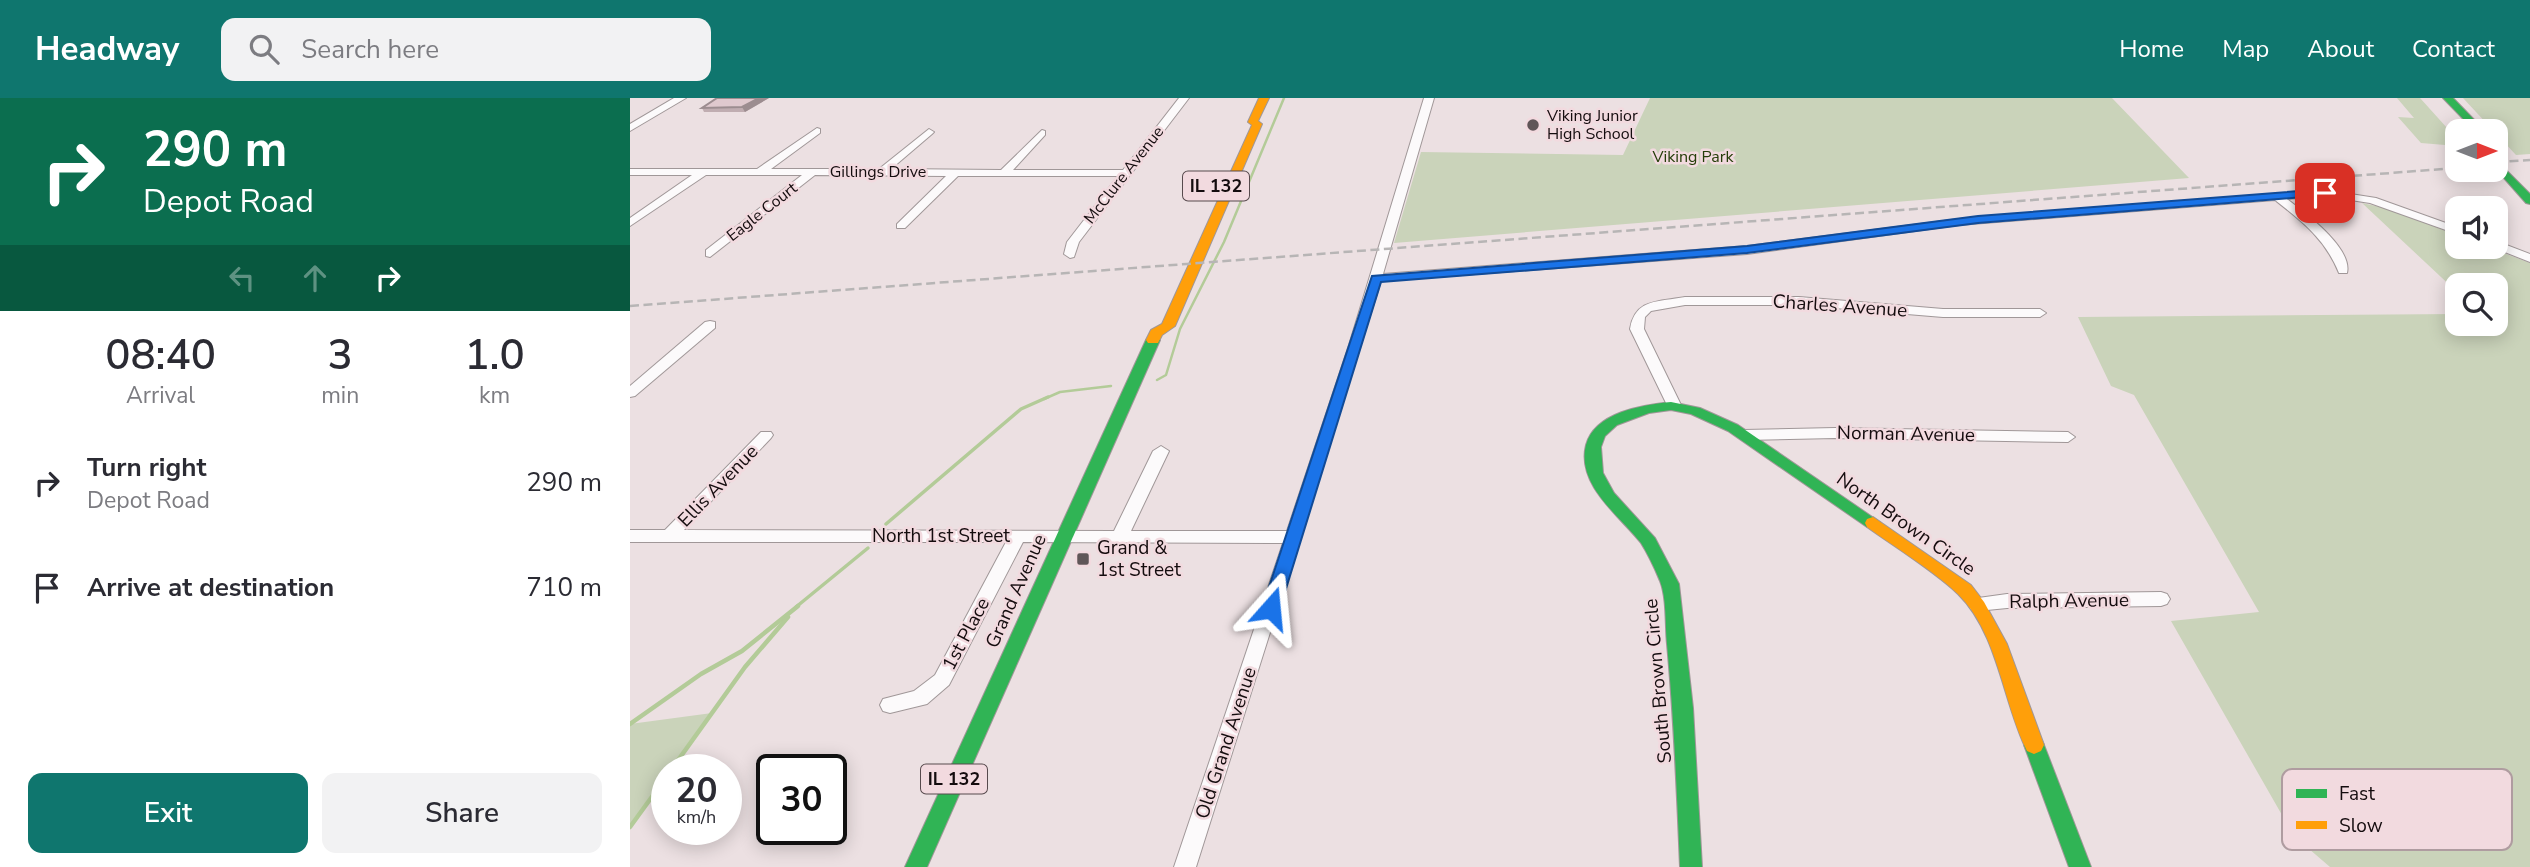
<!DOCTYPE html>
<style>
:root{--surface:#fff;--page:#f2f2f3;--text:#2b2b33;--muted:#7c7c81;--accent:#0f766e}
body{margin:0;font-family:"Nunito Sans",sans-serif;background:var(--page);color:var(--text);height:100vh;display:flex;flex-direction:column;font-size:26px;white-space:nowrap}
*{box-sizing:border-box;margin:0}
p{font-size:23px;color:var(--muted)}
.icon{flex:none;width:38px;height:38px;fill:none;stroke:currentColor;stroke-width:2;stroke-linecap:round;stroke-linejoin:round}
.map{position:relative;flex:1;overflow:hidden}
.sheet{display:flex;flex-direction:column;background:var(--surface);width:630px}
.sheet>*{flex:none}
.guide{background:#0b6e4f;color:#fff;overflow:hidden}
.needle{width:46px;rotate:90deg}
.tools{position:absolute;left:1815px;top:21px;display:grid;gap:14px}
.tools a{display:grid;place-items:center;width:63px;height:63px;border-radius:14px;background:var(--surface);box-shadow:0 4px 18px #0003;font-size:35px}
.speed{position:absolute;left:21px;top:656px;display:flex;gap:14px;font-size:35px;font-weight:700;text-align:center}
.speed>*{display:grid;place-content:center;width:91px;height:91px;border-radius:50%;background:var(--surface);box-shadow:0 4px 18px #0003;line-height:1}
.speed small{font-size:18px;font-weight:400}
.speed .limit{border:4px solid #111;border-radius:10px;background:#fff;color:#111}
.pin{position:absolute;display:grid;place-items:center;width:60px;height:60px;color:#fff;margin:-30px;border-radius:14px;box-shadow:0 4px 10px #0006}
.me{position:absolute;width:77px;margin:-38px;rotate:18deg;stroke-linejoin:round;filter:drop-shadow(0 0 5px #0008)}
.turn{display:flex;align-items:center;gap:24px;height:147px;padding:0 28px;font-size:32px}
.turn .icon{width:91px;height:91px;stroke-width:2.5}
.turn b{display:block;font-size:49px;line-height:60px}
.lanes{display:flex;align-items:center;height:66px;padding:0 28px;background:#0003;justify-content:center;gap:35px;direction:ltr}
.lanes .off{opacity:.35}
.eta{display:flex;justify-content:space-evenly;align-items:center;height:119px;text-align:center}
.eta b{font-size:42px;font-weight:600;line-height:49px}
.primary-button{display:flex;gap:14px;margin-top:auto;padding:14px 28px}
.primary-button a{flex:1;height:80px;border-radius:14px;background:var(--accent);color:#fff;font-size:28px;font-weight:600;line-height:80px;text-align:center}
.primary-button a+a{background:var(--page);color:var(--text)}
ul{padding:0;list-style:none}
li{display:flex;align-items:center;gap:21px;height:105px;padding:0 28px}
li div{flex:1}
li b{display:block;font-size:26px}
li em{font-style:normal}
header{display:flex;align-items:center;gap:42px;box-sizing:border-box;height:98px;padding:0 35px;background:var(--accent);color:#fff}
header strong{font-size:33px}
nav{display:flex;gap:38px;margin-inline-start:auto;font-size:24px}
.search{width:490px;height:63px;background:var(--page);display:flex;align-items:center;gap:18px;box-sizing:border-box;padding:0 24px;border-radius:14px;color:var(--muted);font-size:26px}
main{display:flex;flex:1;min-height:0}
.map>svg:first-child{display:block}
.green{fill:#cad3ba}
.lines{fill:none;stroke-linecap:round;stroke-linejoin:round}
.stream-far2{stroke:#b3cb98;stroke-width:2.5}
.stream-far1{stroke:#b3cb98;stroke-width:3.5}
.stream{stroke:#b3cb98;stroke-width:4.5}
.street-casing{stroke:#a09798;stroke-width:2}
.fast-casing{stroke:#a09798;stroke-width:2}
.slow-casing{stroke:#a09798;stroke-width:2}
.street{fill:#fcfafb;fill-rule:evenodd}
.fast{fill:#30b455;fill-rule:evenodd}
.slow{fill:#ff9f0a;fill-rule:evenodd}
.rail{stroke:#b7b5b5;stroke-width:2.5;stroke-dasharray:9 4.5;stroke-linecap:butt}
.wall{fill:#c0adb1}
.shaded-wall{fill:#9c8d90}
.building{fill:#dfc9ce;stroke:#9c8d90;stroke-width:2}
.route{fill:#1a73e8;stroke:#114b97;stroke-width:2}
.poi-dot{fill:#605658;stroke:#f2dadf;stroke-width:2.5}
.labels{text-anchor:middle;dominant-baseline:central;stroke-width:5;stroke-linejoin:round;paint-order:stroke}
.far-poi-label{font-size:16px;fill:#140c0e;stroke:#f2dadf;text-anchor:start}
.far-park-label{font-size:16px;fill:#243d08;stroke:#f2dadf}
.far-street-label{font-size:16px;fill:#140c0e;stroke:#f2dadf}
.shield{fill:#f2dadf;stroke:#574a4d;stroke-width:2}
.shield-label{font-size:18px;font-weight:bold;fill:#140c0e}
.street-label{font-size:19px;fill:#140c0e;stroke:#f2dadf}
.poi-label{font-size:19px;fill:#140c0e;stroke:#f2dadf;text-anchor:start}
.key{fill:#f2dadf;stroke:#af9ca0;stroke-width:2}
.key-label{font-size:19px;fill:#140c0e}
</style>
<header>
<strong>Headway</strong>
<div class="search"><svg class="icon" aria-label="search" viewBox="0 0 24 24"><circle cx="10" cy="10" r="6"/><path d="M15 15l6 6"/></svg>Search here</div>
<nav><a>Home</a><a>Map</a><a>About</a><a>Contact</a></nav>
</header>
<main>
<section class="sheet">
<div class="guide">
<div class="turn"><svg class="icon" aria-label="right" viewBox="0 0 24 24"><path d="M7 20v-9h11M14 6l5 5-5 5"/></svg><div><b>290 m</b>Depot Road</div></div>
<div class="lanes"><svg class="icon off" aria-label="left" viewBox="0 0 24 24"><path d="M17 20v-9H6M10 6l-5 5 5 5"/></svg><svg class="icon off" aria-label="ahead" viewBox="0 0 24 24"><path d="M12 20V5M6 11l6-6 6 6"/></svg><svg class="icon" aria-label="right" viewBox="0 0 24 24"><path d="M7 20v-9h11M14 6l5 5-5 5"/></svg></div>
</div>
<div class="eta">
<div><b>08:40</b><p>Arrival</p></div>
<div><b>3</b><p>min</p></div>
<div><b>1.0</b><p>km</p></div>
</div>
<ul>
<li><svg class="icon" aria-label="right" viewBox="0 0 24 24"><path d="M7 20v-9h11M14 6l5 5-5 5"/></svg><div><b>Turn right</b><p>Depot Road</p></div><em>290 m</em></li>
<li><svg class="icon" aria-label="arrive" viewBox="0 0 24 24"><path d="M6 21V4h12l-3 4 3 4H6"/></svg><div><b>Arrive at destination</b></div><em>710 m</em></li>
</ul>
<div class="primary-button"><a>Exit</a><a>Share</a></div>
</section>
<div class="map">
<svg width="1900" height="769" viewBox="0 0 1900 769">
<rect width="100%" height="100%" fill="#ece0e2"/>
<g class="green">
<path d="M1020 0H1482L1559 80 764 145 791 54 993 57Z"/>
<path d="M1767 0H1790L1827 41V48L1791 45 1768 19 1784 20Z"/>
<path d="M1833 0H1900V56L1886 57Z"/>
<path d="M1732 105 1755 110 1827 137V149H1858L1900 165V769H1700L1664 738 1541 523 1629 514 1504 297 1481 288 1448 219 1827 216V226H1866V187H1827V194Z"/>
<path d="M82 615 41 672H37V678L0 729V626Z"/>
</g>
<g class="lines">
<g class="stream-far2">
<path d="M527 282 536 277 550 231 594 144 654 0"/>
<path d="M414 301 430 294 481 288"/>
</g>
<g class="stream-far1">
<path d="M256 426 391 311 418 299"/>
<path d="M166 509 238 450"/>
</g>
<g class="stream">
<path d="M0 626 71 576 112 553 168 508"/>
<path d="M41 672 115 569 158 519"/>
<path d="M0 729 37 678"/>
</g>
<defs>
<g id="street">
<path d="M44 0H56L0 33V26Z"/>
<path d="M549 0H559L449 144 444 159 440 160 434 156 437 144 488 78H328L275 130H267V126L316 78 185 77 80 159 76 158V152L172 77H76L0 128V120L62 77H0V71H127L187 30 190 31V35L141 71H249L299 31 304 34 302 36 261 71 371 72 412 32 415 33V37L383 72H493Z"/>
<path d="M794 0H804L753 176 1117 148 1329 121 1695 92 1746 100 1827 129V136L1740 105 1695 98 1657 101C1675 115 1723 150 1717 175H1709C1695 141 1674 125 1645 102L1329 127 1117 156 751 183 566 769H544L653 445 393 444 319 587 297 606 260 615 253 613 250 607 253 601 284 593 305 577 376 444H0V432H35L131 334H141L143 337 141 340 54 432 484 433 523 353 531 348 539 353 501 433H657L719 247Z"/>
<path d="M1866 143 1900 156V164L1862 149H1866Z"/>
<path d="M1055 199H1169L1313 211H1410L1416 215 1410 219H1313L1169 207H1055L1021 213 1015 219 1014 231 1051 307 1044 311 1037 307 1000 231C1005 200 1029 204 1055 199Z"/>
<path d="M80 223 85 224V230L5 298 0 299V288L75 224Z"/>
<path d="M1205 330 1438 334 1445 339 1438 344 1205 340 1114 342 1107 337 1114 332Z"/>
<path d="M1531 494 1537 496 1540 501 1537 506 1531 508 1377 510 1347 513 1341 511 1338 506 1341 501 1377 496Z"/>
</g>
<g id="fast">
<path d="M1813 0H1823L1855 33H1845Z"/>
<path d="M1866 62 1900 96V106L1896 105 1866 71Z"/>
<path d="M523 238 530 242 297 769H275L516 242Z"/>
<path d="M1041 304 1070 310 1108 327 1251 425 1249 429H1237L1098 333 1061 316 1041 312 1019 315 987 327 975 338 971 349 973 375 984 395 1025 440 1049 486 1063 610 1072 769H1050C1047 695 1044 620 1037 546 1035 527 1037 501 1030 483 1025 471 1018 456 1011 445 990 418 946 387 956 347 965 314 1013 307 1041 304Z"/>
<path d="M1404 638 1411 641 1414 647 1461 769H1439L1394 647 1397 641Z"/>
</g>
<g id="slow">
<path d="M629 0H639L628 23 632 26 545 228 532 237 528 245H518L516 242 521 232 532 226 622 27 618 24Z"/>
<path d="M1243 419 1341 487 1354 504 1377 546 1414 647 1411 653 1404 656 1397 653C1373 605 1368 535 1328 496 1304 473 1265 449 1237 429L1235 425 1237 421Z"/>
</g>
</defs>
<use href="#street" class="street-casing"/>
<use href="#fast" class="fast-casing"/>
<use href="#slow" class="slow-casing"/>
<use href="#street" class="street"/>
<use href="#fast" class="fast"/>
<use href="#slow" class="slow"/>
<g class="rail">
<path d="M1866 64 1900 62"/>
<path d="M0 208 1827 70"/>
</g>
</g>
<path class="wall" d="M87 0H139L115 14H74L72 10Z"/>
<path class="shaded-wall" d="M129 0H139L115 14 112 9Z"/>
<path class="building" d="M87 0H129L112 9 72 10Z"/>
<path class="route" d="M1695 91 1701 95 1699 97 1348 125 1117 155 751 184 650 510 647 515H635L632 510 742 178 1117 148 1348 118Z"/>
<g class="poi-dot">
<circle cx="903" cy="27" r="7"/>
<rect x="446" y="454" width="14" height="14" rx="3.5"/>
</g>
<g class="labels">
<g class="far-poi-label">
<text x="917" y="18">Viking Junior<tspan x="917" dy="18">High School</tspan></text>
</g>
<g class="far-park-label">
<text x="1063" y="59">Viking Park</text>
</g>
<g class="far-street-label">
<text x="248" y="74">Gillings Drive</text>
<text transform="translate(494 77) rotate(-52)">McClure Avenue</text>
<text transform="translate(132 114) rotate(-38)">Eagle Court</text>
</g>
<g class="shield">
<rect x="553" y="73.5" width="66" height="29" rx="5"/>
<rect x="291" y="666.5" width="66" height="29" rx="5"/>
</g>
<g class="shield-label">
<text x="586" y="88">IL 132</text>
<text x="324" y="681">IL 132</text>
</g>
<g class="street-label">
<text transform="translate(1210 208) rotate(4)">Charles Avenue</text>
<text transform="translate(1276 336) rotate(1)">Norman Avenue</text>
<text transform="translate(88 388) rotate(-46)">Ellis Avenue</text>
<text transform="translate(1276 426) rotate(35)">North Brown Circle</text>
<text x="311" y="438">North 1st Street</text>
<text transform="translate(386 493) rotate(-66)">Grand Avenue</text>
<text transform="translate(1439 503) rotate(-1)">Ralph Avenue</text>
<text transform="translate(336 536) rotate(-62)">1st Place</text>
<text transform="translate(1028 583) rotate(-95)">South Brown Circle</text>
<text transform="translate(596 645) rotate(-72)">Old Grand Avenue</text>
</g>
<g class="poi-label">
<text x="467" y="450">Grand &amp;<tspan x="467" dy="22">1st Street</tspan></text>
</g>
</g>
<rect x="1652" y="671" width="230" height="81" rx="10" class="key"/>
<rect x="1666" y="691" width="31" height="9" fill="#30b455"/>
<rect x="1666" y="723" width="31" height="8" fill="#ff9f0a"/>
<g class="key-label">
<text x="1709" y="702">Fast</text>
<text x="1709" y="734">Slow</text>
</g>
</svg>
<div class="tools">
<a><svg class="needle" viewBox="-14 -14 28 28"><path d="M0-13l5 13h-10z" fill="#e53935"/><path d="M0 13l5-13h-10z" fill="#7c7c81"/></svg></a>
<a><svg class="icon" aria-label="sound" viewBox="0 0 24 24"><path d="M4 9h4l5-4v14l-5-4H4zM17 9q2 3 0 6"/></svg></a>
<a><svg class="icon" aria-label="search" viewBox="0 0 24 24"><circle cx="10" cy="10" r="6"/><path d="M15 15l6 6"/></svg></a>
</div>
<div class="speed"><div>20<small>km/h</small></div><div class="limit">30</div></div>
<div class="pin" style="left:1695px;top:95px;background:#d93025"><svg class="icon" aria-label="arrive" viewBox="0 0 24 24"><path d="M6 21V4h12l-3 4 3 4H6"/></svg></div>
<svg class="me" style="left:641px;top:510px" viewBox="-20 -20 40 40"><path d="M0-17L14 15 0 8-14 15z" fill="#1a73e8" stroke="#fff" stroke-width="4"/></svg>
</div>
</main>
